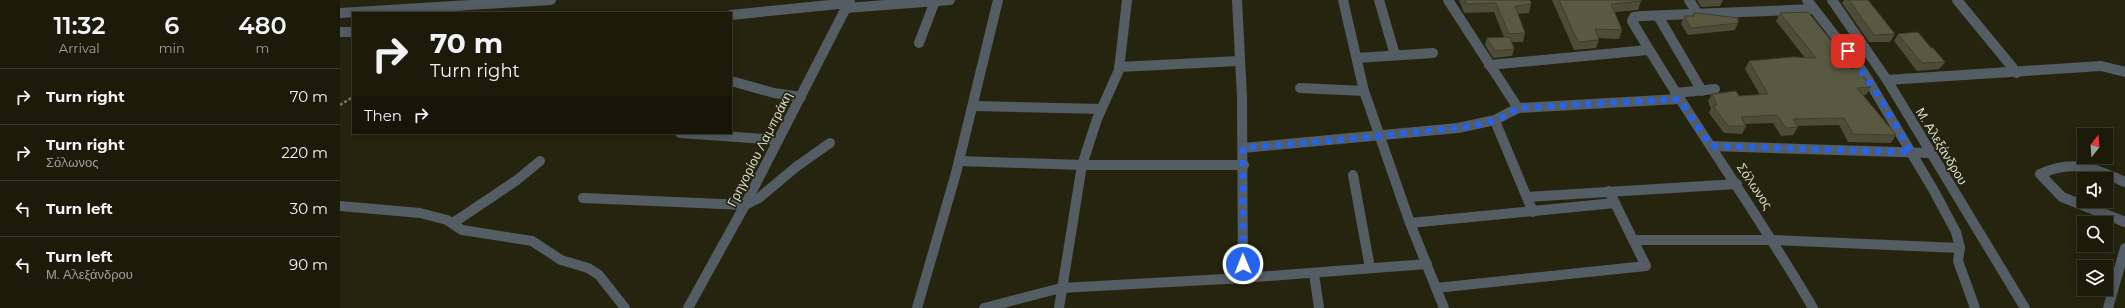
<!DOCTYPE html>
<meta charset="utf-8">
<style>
:root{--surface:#1c1b0a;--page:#292818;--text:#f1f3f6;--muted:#a0a19c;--line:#3a392b}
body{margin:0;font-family:Montserrat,sans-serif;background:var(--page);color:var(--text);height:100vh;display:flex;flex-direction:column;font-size:15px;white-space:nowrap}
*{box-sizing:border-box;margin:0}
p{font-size:13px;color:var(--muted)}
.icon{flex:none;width:22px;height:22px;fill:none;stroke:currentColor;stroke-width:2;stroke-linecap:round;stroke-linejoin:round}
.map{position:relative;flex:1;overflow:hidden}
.drawer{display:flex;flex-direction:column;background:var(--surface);width:340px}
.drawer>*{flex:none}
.banner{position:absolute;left:12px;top:12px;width:380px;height:122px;border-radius:0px;box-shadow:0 2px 10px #0003,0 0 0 1px var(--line);background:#1c1b0a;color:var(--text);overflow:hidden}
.needle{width:26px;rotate:17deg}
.buttons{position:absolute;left:1737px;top:128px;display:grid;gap:8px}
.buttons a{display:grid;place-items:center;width:36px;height:36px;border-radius:0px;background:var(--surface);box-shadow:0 2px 10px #0003,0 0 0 1px var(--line);font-size:20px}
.pin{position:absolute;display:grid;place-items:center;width:34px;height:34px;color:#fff;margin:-17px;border-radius:8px;box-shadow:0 2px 6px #0006}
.me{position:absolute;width:44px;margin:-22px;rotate:359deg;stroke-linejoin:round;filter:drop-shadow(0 0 3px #0008)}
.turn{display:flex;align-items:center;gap:14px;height:84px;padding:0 12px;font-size:18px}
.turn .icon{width:52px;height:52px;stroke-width:2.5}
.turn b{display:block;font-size:28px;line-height:34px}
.then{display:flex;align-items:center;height:38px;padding:0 12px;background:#0003;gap:8px;font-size:15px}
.eta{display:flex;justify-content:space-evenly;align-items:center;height:68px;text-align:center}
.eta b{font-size:24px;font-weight:600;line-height:28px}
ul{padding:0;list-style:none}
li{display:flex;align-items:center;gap:12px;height:56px;padding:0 12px;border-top:1px solid var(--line)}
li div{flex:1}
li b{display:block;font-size:15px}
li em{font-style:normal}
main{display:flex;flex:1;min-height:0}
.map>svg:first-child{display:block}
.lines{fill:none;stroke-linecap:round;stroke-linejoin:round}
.path{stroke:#787765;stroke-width:2.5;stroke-dasharray:3 2;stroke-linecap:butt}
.minor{stroke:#535d63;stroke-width:10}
.wall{fill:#4d4c38}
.building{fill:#595841;stroke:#3e3e2e}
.route{stroke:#2563eb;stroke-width:7;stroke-dasharray:0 12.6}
.labels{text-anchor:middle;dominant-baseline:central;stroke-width:3.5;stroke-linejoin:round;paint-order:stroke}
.street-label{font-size:13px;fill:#deded0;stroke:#25240e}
</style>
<main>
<section class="drawer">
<div class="eta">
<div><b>11:32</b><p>Arrival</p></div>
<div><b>6</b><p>min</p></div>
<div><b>480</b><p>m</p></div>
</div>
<ul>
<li><svg class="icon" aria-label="right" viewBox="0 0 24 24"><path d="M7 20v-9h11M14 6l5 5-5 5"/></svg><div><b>Turn right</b></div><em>70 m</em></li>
<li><svg class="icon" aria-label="right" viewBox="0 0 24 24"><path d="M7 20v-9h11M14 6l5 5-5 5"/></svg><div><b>Turn right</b><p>Σόλωνος</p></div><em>220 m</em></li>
<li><svg class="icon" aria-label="left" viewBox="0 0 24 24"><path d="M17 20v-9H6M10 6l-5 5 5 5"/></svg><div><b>Turn left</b></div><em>30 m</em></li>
<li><svg class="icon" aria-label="left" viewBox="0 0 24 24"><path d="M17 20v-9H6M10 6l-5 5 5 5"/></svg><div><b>Turn left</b><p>Μ. Αλεξάνδρου</p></div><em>90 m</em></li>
</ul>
</section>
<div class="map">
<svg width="1785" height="308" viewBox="0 0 1785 308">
<rect width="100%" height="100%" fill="#25240e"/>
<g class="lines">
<path class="path" d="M0 105 13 97"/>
<g class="minor">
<path d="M897 0 902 97 903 278"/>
<path d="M1003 0 1024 91 1070 223 1104 308"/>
<path d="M1039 0 1055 55"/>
<path d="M1108 0 1178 108"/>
<path d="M1349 0 1358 14"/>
<path d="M1467 0 1524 73 1594 191 1616 232 1620 248 1618 261 1635 308"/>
<path d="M1492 0 1547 80 1685 308"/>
<path d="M1617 0 1677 73"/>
<path d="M506 8 610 0"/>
<path d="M0 13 211 0"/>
<path d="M391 15 509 3"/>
<path d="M1318 16 1362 91"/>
<path d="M0 32H13"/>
<path d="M579 43 595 1"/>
<path d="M1017 58 1093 53"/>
<path d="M1149 65 1308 50"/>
<path d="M779 67 899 61"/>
<path d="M1547 80 1761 66 1785 72"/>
<path d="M391 81 434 93 461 97"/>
<path d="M960 88 1024 91"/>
<path d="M1335 93 1375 89"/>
<path d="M633 106 761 109"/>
<path d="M1155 121 1193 212"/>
<path d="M340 133 438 140"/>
<path d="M1371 146 1590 153"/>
<path d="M903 148 1118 128 1155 120 1178 108 1339 99"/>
<path d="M619 161 742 165H904"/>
<path d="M1013 175 1030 268"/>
<path d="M1785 182C1753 168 1734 159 1700 174L1722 197 1785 222"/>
<path d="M1187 197 1397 184"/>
<path d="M243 198 405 205 419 198 456 167 490 143"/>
<path d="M0 206 80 213 107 220 122 230 192 241 221 260 248 268 259 275 285 308"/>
<path d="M113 223 177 180 200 161"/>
<path d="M1070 223 1275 203"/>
<path d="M1293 240H1434L1620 248"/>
<path d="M974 274 979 308"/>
<path d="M1096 288 1306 266 1269 191"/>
<path d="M348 308 405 205 510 0"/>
<path d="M577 308 616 173 658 0"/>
<path d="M644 308 721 288 903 278 1087 264"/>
<path d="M719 308 742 165 757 119 779 70 787 0"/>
<path d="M1473 308C1416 210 1349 119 1292 21L1294 17 1302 16 1474 9"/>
<path d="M1768 308 1785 248"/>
</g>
</g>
<g class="wall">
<path d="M1119 0H1190L1191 4 1189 13 1178 14 1185 33 1183 42H1172L1174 49 1172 56 1153 58 1145 45 1147 38 1164 37 1154 12 1124 13Z"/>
<path d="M1212 0H1301V1L1298 10 1275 12 1282 30 1279 39 1258 38 1259 40 1256 48 1234 50Z"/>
<path d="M1357 0H1383L1380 6 1361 7Z"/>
<path d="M1504 0H1528L1555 34 1550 42H1529L1502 3Z"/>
<path d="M1354 13 1398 23 1395 30 1348 35 1341 24 1344 16H1352Z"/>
<path d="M1440 13 1511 69 1531 87 1526 95H1523L1556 135 1551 143 1508 142 1499 125 1457 126 1458 127 1453 135 1441 136 1433 123 1405 124 1406 126 1402 134 1384 133 1369 113 1371 109 1368 101 1372 94 1399 96 1420 95 1405 69 1409 61 1465 58 1436 21Z"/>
<path d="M1558 34 1591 48 1605 62 1599 69 1577 71 1554 41Z"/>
</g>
<g class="building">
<path d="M1125 0H1190L1191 4 1175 6 1185 33 1169 34 1156 3 1126 4Z"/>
<path d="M1219 0H1301V1L1271 4 1282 30 1255 29 1259 40 1238 42Z"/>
<path d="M1509 0H1528L1555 34 1534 35Z"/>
<path d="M1468 12 1506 59 1511 69 1518 68 1531 87 1517 88 1556 135 1513 134 1504 118 1453 119 1458 127 1446 128 1437 115 1401 117 1406 126H1388L1373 106 1377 105 1372 94 1396 91 1399 96 1428 94 1409 61 1452 57 1476 58 1440 13Z"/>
<path d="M1354 13H1358L1398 18V23L1351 28 1344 16H1354Z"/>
<path d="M1578 32 1591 48H1593L1605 62 1582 63 1558 34Z"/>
<path d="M1170 37 1174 49 1155 51 1147 38Z"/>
</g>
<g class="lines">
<path class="route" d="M903 264V148C961 143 1018 139 1076 132 1110 128 1148 129 1178 108L1339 99 1371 146 1571 152 1542 101 1508 51"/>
</g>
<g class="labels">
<g class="street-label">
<text transform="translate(1602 146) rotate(59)">Μ. Αλεξάνδρου</text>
<text transform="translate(419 149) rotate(-63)">Γρηγορίου Λαμπράκη</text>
<text transform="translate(1415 186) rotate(56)">Σόλωνος</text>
</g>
</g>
</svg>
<div class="buttons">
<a><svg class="needle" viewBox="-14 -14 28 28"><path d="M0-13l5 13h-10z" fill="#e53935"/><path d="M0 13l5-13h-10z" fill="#a0a19c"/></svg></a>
<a><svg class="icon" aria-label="sound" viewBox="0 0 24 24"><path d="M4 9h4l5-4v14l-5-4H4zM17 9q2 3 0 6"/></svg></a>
<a><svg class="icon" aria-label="search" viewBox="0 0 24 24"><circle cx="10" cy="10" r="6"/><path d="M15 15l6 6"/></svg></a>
<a><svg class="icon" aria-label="layers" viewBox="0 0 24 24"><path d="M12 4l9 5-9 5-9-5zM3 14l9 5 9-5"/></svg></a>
</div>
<div class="pin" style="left:1508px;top:51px;background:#d93025"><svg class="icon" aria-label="arrive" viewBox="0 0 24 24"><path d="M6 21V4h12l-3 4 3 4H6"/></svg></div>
<svg class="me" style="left:903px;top:264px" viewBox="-20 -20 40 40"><circle r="17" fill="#2563eb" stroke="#fff" stroke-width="3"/><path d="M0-11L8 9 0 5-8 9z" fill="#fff"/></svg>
<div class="banner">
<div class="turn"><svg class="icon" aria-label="right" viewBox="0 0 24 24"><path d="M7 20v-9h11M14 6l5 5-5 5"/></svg><div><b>70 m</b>Turn right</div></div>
<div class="then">Then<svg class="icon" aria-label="right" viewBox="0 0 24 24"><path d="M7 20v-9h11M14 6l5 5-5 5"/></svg></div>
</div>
</div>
</main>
